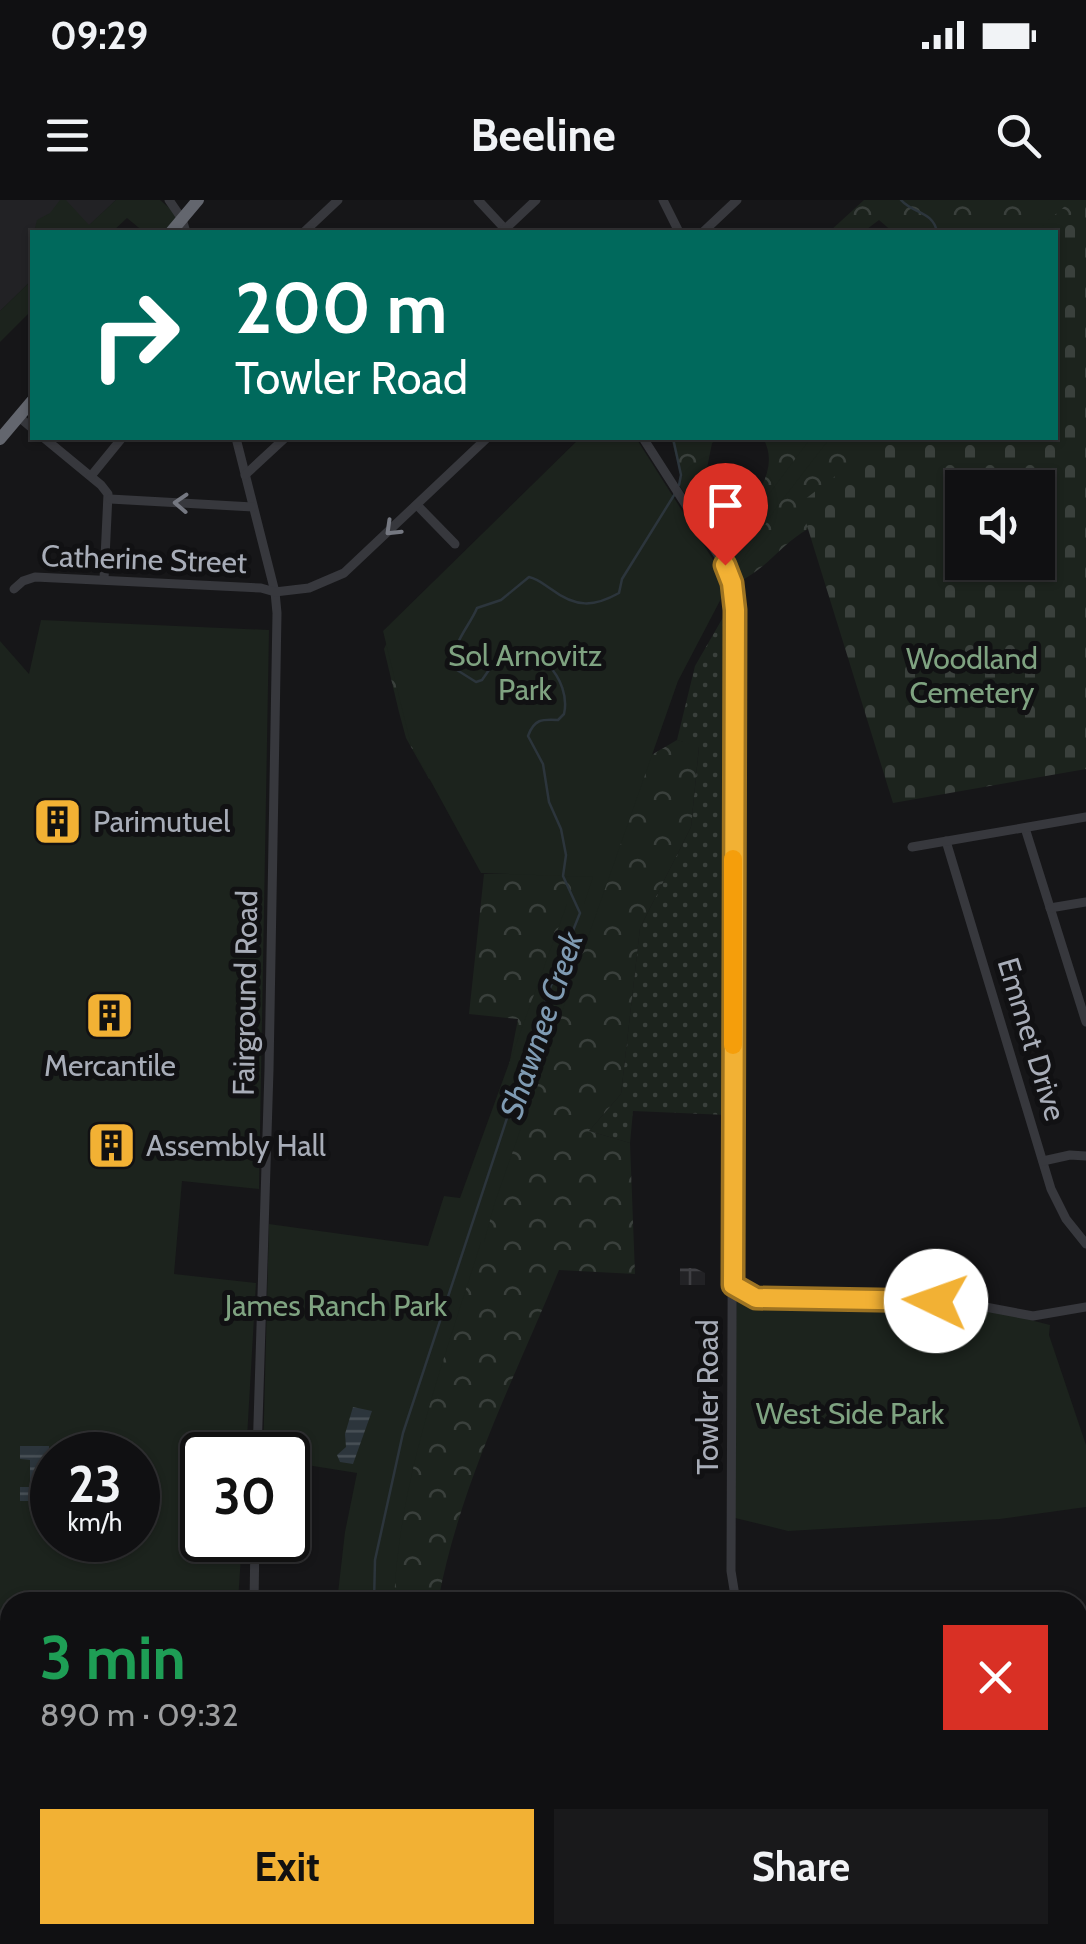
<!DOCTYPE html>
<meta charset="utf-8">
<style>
:root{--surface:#101012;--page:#19191b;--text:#f1f3f6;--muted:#9c9d9f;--line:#303032;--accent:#f2b134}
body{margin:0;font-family:Cabin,sans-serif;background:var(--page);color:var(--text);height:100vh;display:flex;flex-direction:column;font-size:38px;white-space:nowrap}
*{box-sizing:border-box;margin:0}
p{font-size:32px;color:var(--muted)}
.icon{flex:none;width:55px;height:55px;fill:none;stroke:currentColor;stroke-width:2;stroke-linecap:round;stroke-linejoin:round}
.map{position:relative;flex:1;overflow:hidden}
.panel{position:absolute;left:0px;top:1392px;width:1088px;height:352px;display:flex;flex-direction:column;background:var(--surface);border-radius:30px 30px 0 0;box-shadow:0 2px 8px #0004,0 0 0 2px var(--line)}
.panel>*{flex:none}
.banner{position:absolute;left:30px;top:30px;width:1028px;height:210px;border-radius:0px;box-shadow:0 2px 8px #0004,0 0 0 2px var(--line);background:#00695c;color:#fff;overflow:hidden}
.fabs{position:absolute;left:945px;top:270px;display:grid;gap:20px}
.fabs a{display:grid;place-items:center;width:110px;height:110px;border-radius:0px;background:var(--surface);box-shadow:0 2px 8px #0004,0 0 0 2px var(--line);font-size:50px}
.speed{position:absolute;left:30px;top:1232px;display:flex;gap:20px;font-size:50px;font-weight:700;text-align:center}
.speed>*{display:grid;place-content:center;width:130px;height:130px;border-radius:50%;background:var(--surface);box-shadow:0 2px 8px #0004,0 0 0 2px var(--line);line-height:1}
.speed small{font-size:25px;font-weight:400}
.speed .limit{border:5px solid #111;border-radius:15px;background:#fff;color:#111}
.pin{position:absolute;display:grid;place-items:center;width:85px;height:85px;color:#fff;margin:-102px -42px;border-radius:50% 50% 50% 0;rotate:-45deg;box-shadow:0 0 10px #0007}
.pin .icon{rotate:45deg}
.me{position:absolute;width:110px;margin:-55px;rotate:273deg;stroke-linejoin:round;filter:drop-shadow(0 0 8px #0008)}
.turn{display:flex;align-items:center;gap:35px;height:210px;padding:0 40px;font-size:45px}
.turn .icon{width:130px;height:130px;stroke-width:2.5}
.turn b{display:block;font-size:70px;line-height:85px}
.round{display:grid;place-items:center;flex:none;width:105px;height:105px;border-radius:0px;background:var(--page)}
.overview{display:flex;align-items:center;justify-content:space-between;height:170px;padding:0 40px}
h1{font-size:60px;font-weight:800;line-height:75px;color:#1e9e55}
.primary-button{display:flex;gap:20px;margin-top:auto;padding:20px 40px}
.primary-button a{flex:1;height:115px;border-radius:0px;background:var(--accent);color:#111;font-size:40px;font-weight:800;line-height:115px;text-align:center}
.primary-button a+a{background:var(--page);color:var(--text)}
.status{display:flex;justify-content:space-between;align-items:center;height:70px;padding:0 50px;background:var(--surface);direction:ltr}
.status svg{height:28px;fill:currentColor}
header{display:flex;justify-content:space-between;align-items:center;height:130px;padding:0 40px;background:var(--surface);font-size:45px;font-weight:800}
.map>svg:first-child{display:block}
.built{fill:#222225}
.industrial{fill:url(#industrial-grid)}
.grass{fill:url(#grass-dots)}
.forest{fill:url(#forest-crowns)}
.cemetery{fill:url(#cemetery-stones);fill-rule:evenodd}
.green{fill:#1c231d;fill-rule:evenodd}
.water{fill:url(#water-rules)}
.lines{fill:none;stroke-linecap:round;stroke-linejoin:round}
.stream{stroke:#2c353c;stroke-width:2.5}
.minor{stroke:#37383d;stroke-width:9}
.highway{stroke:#63666e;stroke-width:12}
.oneway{stroke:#757881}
.route-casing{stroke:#9d7322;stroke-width:25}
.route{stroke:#f2b134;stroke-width:18}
.slow{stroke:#f59e0b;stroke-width:18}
.labels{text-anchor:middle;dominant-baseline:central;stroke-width:10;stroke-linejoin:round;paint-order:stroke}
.street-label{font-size:30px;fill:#a8adb8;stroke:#111113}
.park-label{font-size:30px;fill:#7fa381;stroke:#111113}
.poi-label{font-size:30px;fill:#a8adb8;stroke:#111113;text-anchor:start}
.water-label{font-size:32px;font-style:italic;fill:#7f9bb3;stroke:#111113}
</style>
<div class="status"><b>09:29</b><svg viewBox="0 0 49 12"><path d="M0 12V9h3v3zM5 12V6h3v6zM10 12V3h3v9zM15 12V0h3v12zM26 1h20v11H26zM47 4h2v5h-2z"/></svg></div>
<header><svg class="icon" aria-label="menu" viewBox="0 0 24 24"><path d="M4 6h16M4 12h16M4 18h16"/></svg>Beeline<svg class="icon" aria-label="search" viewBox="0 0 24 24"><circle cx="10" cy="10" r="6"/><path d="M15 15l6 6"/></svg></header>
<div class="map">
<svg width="1086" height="1744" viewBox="0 0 1086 1744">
<defs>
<pattern id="industrial-grid" width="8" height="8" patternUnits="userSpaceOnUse" patternTransform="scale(2.5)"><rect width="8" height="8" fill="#222225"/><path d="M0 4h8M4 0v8" fill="none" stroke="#3f3f43"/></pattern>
<pattern id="grass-dots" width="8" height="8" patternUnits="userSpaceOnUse" patternTransform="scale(2.5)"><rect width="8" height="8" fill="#1c231d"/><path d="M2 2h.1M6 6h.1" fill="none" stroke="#3a403c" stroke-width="1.8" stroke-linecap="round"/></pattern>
<pattern id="forest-crowns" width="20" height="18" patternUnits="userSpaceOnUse" patternTransform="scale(2.5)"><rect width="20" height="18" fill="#1c231d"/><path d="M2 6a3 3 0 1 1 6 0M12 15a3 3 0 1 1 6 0" fill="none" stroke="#3a403c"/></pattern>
<pattern id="cemetery-stones" width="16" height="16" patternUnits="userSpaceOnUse" patternTransform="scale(2.5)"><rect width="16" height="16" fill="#1c231d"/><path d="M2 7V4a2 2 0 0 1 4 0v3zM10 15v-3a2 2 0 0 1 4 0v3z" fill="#3a403c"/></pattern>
<pattern id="water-rules" width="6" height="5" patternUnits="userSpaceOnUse" patternTransform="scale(2.5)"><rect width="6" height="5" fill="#2c353c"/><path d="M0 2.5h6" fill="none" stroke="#485056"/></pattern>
</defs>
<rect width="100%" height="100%" fill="#161618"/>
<g class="built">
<path d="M0 0H116L82 32H32V80L0 111Z"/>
<path d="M0 1595 10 1599V1735H192L188 1744H0Z"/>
</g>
<path class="industrial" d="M680 1068H695L705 1073V1085H680Z"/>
<path class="grass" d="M729 407 727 915 633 911 630 943 589 931 621 894 640 728 691 627 699 547 677 540 695 466Z"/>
<g class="forest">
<path d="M864 0H1086V16L1055 32H893L879 20 863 32H829Z"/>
<path d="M671 238H719L712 243 705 278 689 299 679 285 681 275Z"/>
<path d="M763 238H899L808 329C781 344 766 370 738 382L731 365 730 353 725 354 718 343C740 315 785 276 763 238Z"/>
<path d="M392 432 636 564 677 540 699 546 691 627 640 728 621 894 589 931 630 943 635 1074 559 1070C514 1179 459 1287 438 1402H389L408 1278 471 1061 518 819 469 814 484 674 598 673 453 584 429 579 406 538 399 512 384 449Z"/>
<path d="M1086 1421V1680L1078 1679V1427Z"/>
<path d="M317 1735H453L458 1744H323Z"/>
<path d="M499 1735H683L692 1744H504Z"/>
</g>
<path class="cemetery" d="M1086 4V569L893 603 800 303 885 238H1055V32H1047ZM962 288H1038V362H962Z"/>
<g class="green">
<path d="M60 0H66L89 25 116 0H160L182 19 171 32H144L127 18 112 32H34L37 20 50 13Z"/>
<path d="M1055 0H1072L1035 32H1020Z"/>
<path d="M32 80V110L0 142V111Z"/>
<path d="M580 238H636L719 369 760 306 811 238H830L776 308 735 372 678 481 495 1002 484 1042H481C444 1161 399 1278 394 1402H337L345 1332 357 1273 288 1262V1255H263L269 1024 428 1046 444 996 460 998 567 704H584L593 677 481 673 411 545 383 431Z"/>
<path d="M41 420 269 430 259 989 182 981 174 1074 256 1083 246 1255H202V1340H242L238 1402H10V1495L0 1491V441L29 474ZM52 1255H138V1340H52Z"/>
<path d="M737 1089 826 1099 964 1103 1050 1125 1049 1135 1086 1245V1307L1000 1319 788 1331 731 1317Z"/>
</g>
<g class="water">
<path d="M353 1207 372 1211 353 1264 340 1262 337 1255 346 1247 345 1234Z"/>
<path d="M20 1246H49L48 1301H20V1287H30V1260L20 1259Z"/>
</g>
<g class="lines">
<g class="stream">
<path d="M901 0C913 14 933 11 937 32"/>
<path d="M673 238 681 275 679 285"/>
<path d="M374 1402 375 1360 403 1233 550 788 580 713 563 676 566 655 561 629 549 602 543 564 528 536C534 519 542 519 558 520L564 514C572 480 535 437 500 454L482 480 476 482 457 470C447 447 469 428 477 408L501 400 529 377C538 379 542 383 551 389 576 408 594 407 619 393L622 379 676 292"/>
<path d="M458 1735 463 1744"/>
</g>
<g class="minor">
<path d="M169 0 182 19 186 32"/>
<path d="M478 0 505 29"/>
<path d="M663 0 679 32"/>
<path d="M304 32 338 0"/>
<path d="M502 32 536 0"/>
<path d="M703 32 737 0"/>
<path d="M19 217 32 228"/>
<path d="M44 238 101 285 108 294 104 379"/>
<path d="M236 238 275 392 277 413 269 870 257 1255"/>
<path d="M643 238 727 369 735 398 731 1371 736 1402"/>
<path d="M245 275 285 238"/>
<path d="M91 276 122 238"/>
<path d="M110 299 253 307"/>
<path d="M417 305 455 344"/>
<path d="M14 389 23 381 35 377 261 388 275 392 309 388 344 373 487 238"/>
<path d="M1025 628 1086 822"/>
<path d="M946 641 1051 989 1066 1019 1086 1044"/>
<path d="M912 647 1086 617"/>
<path d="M1050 708 1086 702"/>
<path d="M1043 961 1070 955 1086 956"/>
<path d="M733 1085 756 1098 909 1099 964 1103 1033 1116 1086 1107"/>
<path d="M254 1402 255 1340"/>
<path d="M0 1542 10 1546"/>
<path d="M199 1744 202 1735"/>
</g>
<g class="highway">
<path d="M171 32 198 0"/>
<path d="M0 239 32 201"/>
</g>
</g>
<defs><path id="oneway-chevron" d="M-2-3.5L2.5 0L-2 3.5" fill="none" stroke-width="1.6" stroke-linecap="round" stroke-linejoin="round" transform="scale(2.5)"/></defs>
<g class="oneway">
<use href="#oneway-chevron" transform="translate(181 303) rotate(-177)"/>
<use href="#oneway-chevron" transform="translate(392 329) rotate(136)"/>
</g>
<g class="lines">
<defs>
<path id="route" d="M725 365 732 383 735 410 733 1085 756 1098 936 1101"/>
</defs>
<use href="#route" class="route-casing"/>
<use href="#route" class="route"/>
<path class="slow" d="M733 659V845"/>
</g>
<defs>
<symbol id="building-square" viewBox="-11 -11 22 22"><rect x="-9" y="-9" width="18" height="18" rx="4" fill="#f2b134" stroke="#111113"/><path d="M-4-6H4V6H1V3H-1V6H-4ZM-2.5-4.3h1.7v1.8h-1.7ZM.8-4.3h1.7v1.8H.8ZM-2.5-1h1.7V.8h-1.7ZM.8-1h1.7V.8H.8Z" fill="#111"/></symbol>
</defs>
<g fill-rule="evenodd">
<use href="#building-square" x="30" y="594" width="55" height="55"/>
<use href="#building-square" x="82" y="788" width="55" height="55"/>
<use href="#building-square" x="84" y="918" width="55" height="55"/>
</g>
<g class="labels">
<g class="street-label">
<text transform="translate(144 359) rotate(2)">Catherine Street</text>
<text transform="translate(245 793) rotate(-89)">Fairground Road</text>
<text transform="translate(1032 839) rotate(73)">Emmet Drive</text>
<text transform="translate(707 1197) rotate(-90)">Towler Road</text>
</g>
<g class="park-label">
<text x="525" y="455">Sol Arnovitz<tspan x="525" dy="34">Park</tspan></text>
<text x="972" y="458">Woodland<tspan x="972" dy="34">Cemetery</tspan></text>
<text x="336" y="1105">James Ranch Park</text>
<text x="850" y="1213">West Side Park</text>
</g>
<g class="poi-label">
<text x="93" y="621">Parimutuel</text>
<text x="110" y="865" text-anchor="middle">Mercantile</text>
<text x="146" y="945">Assembly Hall</text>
</g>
<g class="water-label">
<text transform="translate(541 825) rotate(-71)">Shawnee Creek</text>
</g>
</g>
</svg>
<div class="fabs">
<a><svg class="icon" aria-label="sound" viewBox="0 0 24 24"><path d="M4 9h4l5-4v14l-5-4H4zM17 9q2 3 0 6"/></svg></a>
</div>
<div class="speed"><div>23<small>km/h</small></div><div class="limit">30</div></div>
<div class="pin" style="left:725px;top:365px;background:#d93025"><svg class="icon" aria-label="arrive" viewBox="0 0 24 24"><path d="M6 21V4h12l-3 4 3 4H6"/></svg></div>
<svg class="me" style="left:936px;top:1101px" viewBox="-20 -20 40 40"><circle r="19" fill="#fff"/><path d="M0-13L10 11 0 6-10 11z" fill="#f2b134"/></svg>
<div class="banner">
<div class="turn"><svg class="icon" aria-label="right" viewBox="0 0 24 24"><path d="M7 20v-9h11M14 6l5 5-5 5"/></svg><div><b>200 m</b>Towler Road</div></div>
</div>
<section class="panel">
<div class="overview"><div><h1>3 min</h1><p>890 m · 09:32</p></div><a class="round" style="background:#d93025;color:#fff"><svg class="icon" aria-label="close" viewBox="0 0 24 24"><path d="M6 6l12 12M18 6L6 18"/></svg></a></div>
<div class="primary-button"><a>Exit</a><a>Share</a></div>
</section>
</div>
